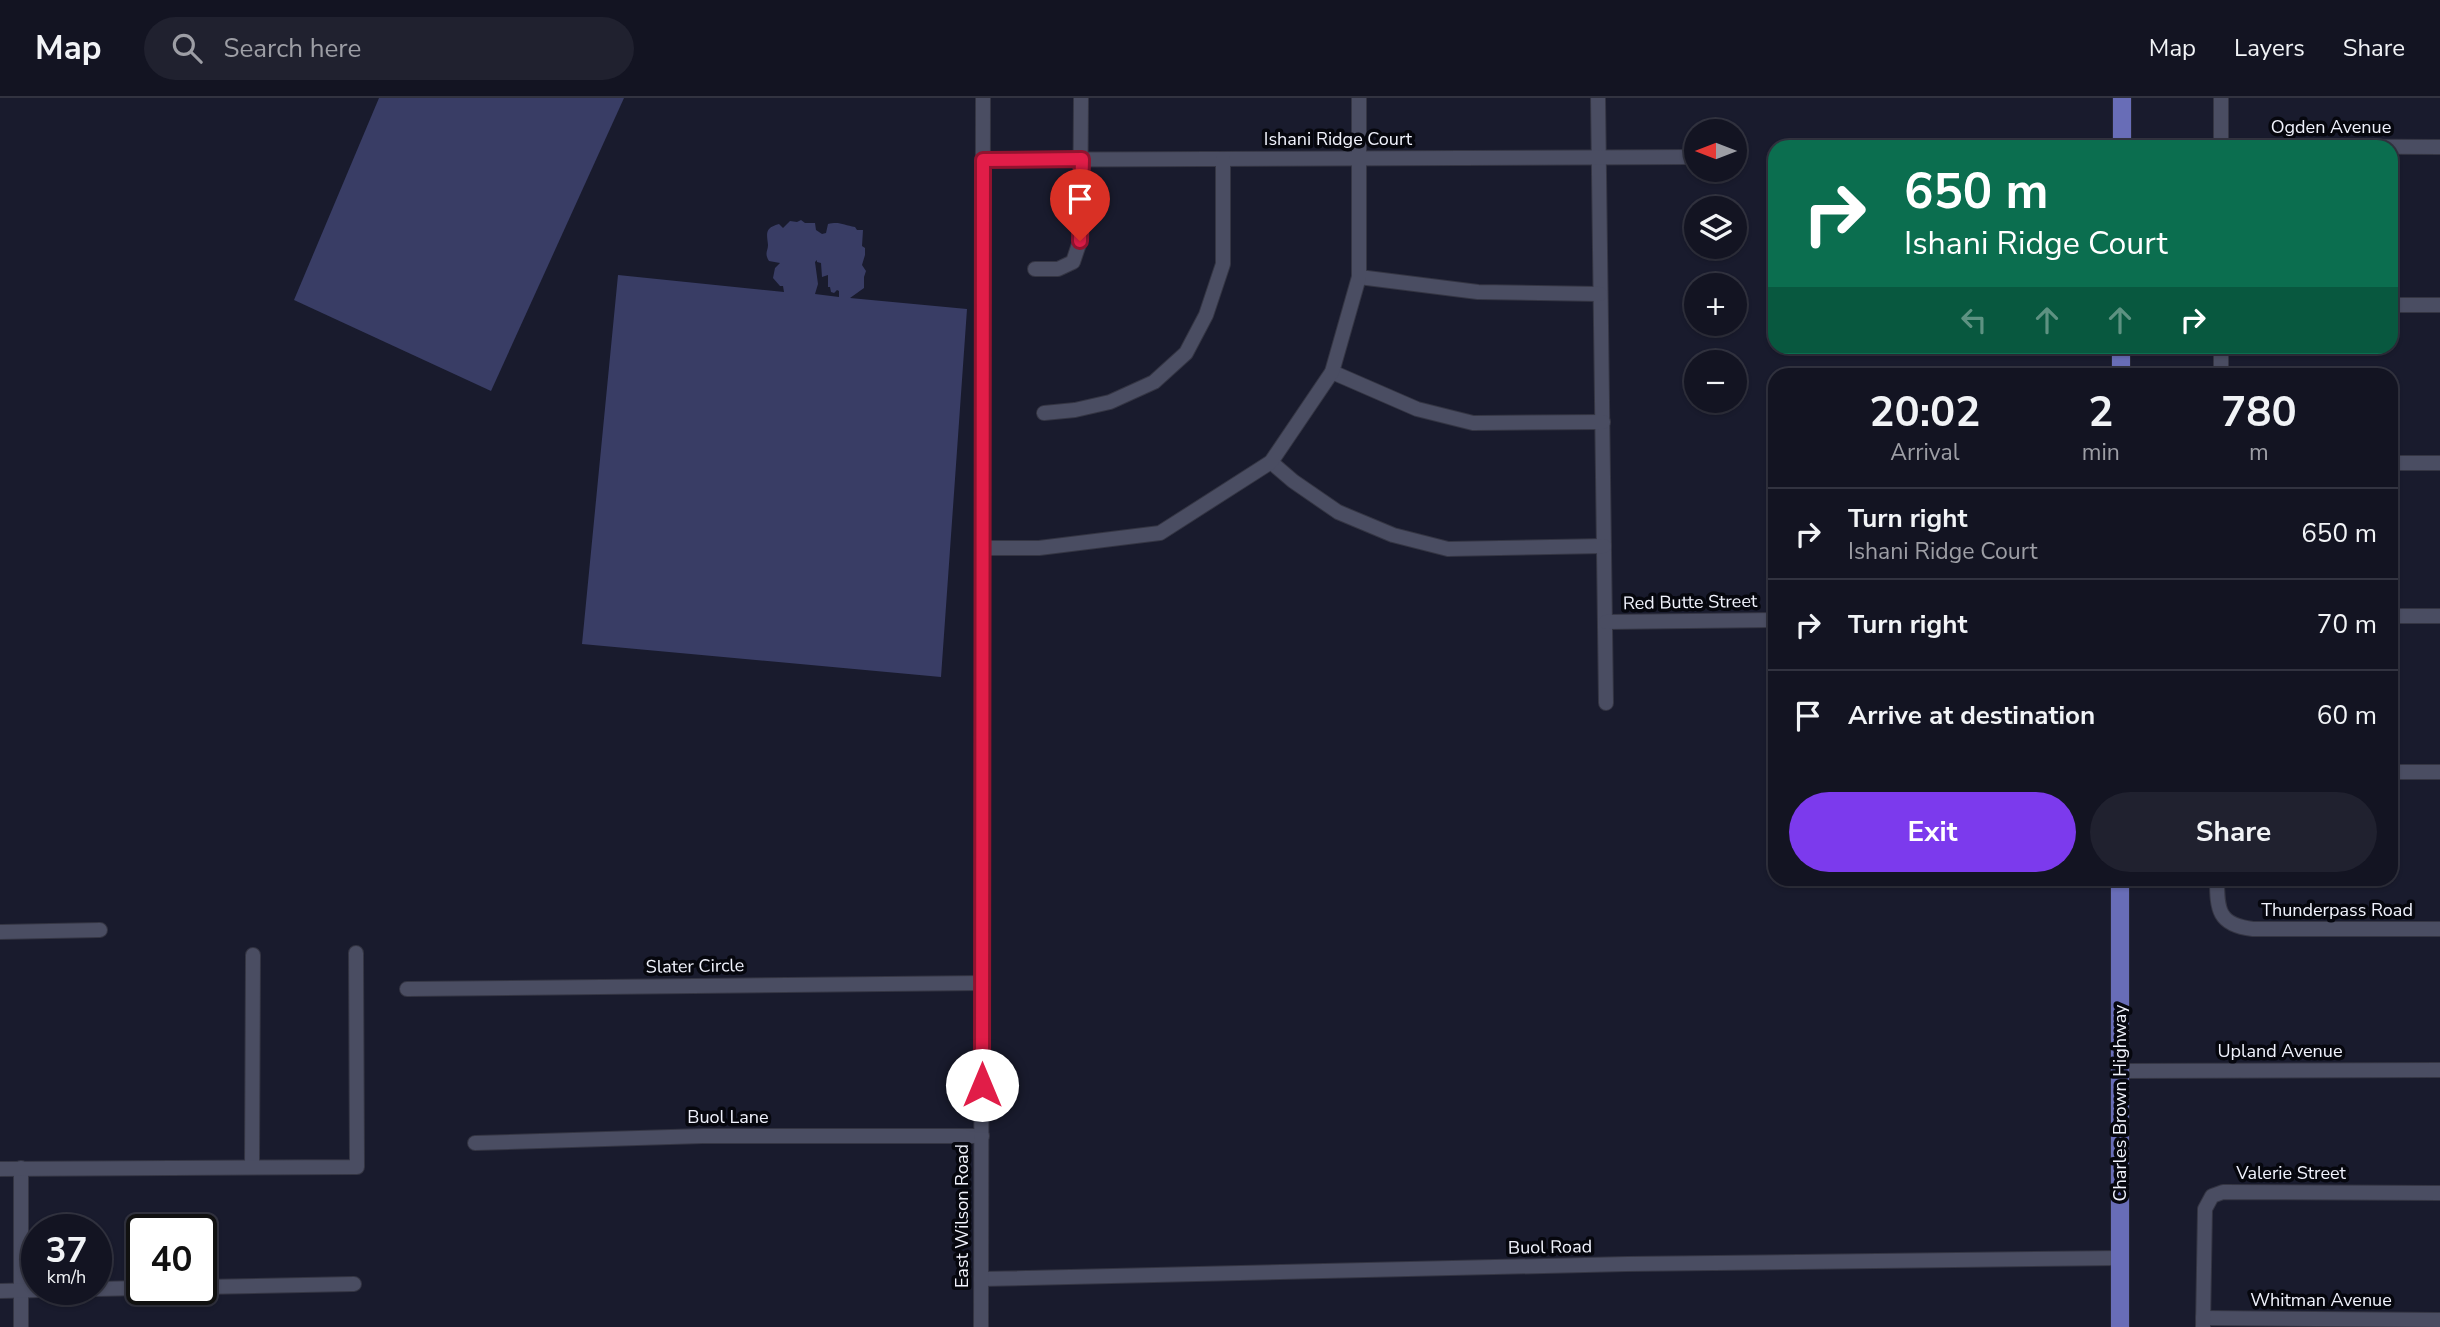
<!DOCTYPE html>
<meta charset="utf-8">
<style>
:root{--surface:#131422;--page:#20212f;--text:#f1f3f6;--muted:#9d9ea5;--line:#323340;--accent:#7c3aed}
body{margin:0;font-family:"Nunito Sans",sans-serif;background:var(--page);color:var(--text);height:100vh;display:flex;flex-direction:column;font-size:26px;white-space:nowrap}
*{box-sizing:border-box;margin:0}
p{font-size:23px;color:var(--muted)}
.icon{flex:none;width:38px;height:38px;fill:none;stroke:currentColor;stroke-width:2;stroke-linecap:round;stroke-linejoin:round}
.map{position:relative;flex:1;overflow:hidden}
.side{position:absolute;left:1768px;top:270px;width:630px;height:518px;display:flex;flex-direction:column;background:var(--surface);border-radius:21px;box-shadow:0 2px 5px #0004,0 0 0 2px var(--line)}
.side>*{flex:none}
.hud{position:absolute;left:1768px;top:42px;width:630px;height:214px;border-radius:21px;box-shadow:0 2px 5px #0004,0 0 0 2px var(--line);background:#0b6e4f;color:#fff;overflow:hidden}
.needle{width:46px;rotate:270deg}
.controls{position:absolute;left:1684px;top:21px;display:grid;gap:14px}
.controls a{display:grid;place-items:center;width:63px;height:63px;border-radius:50%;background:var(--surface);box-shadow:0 2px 5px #0004,0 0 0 2px var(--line);font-size:35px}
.speed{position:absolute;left:21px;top:1116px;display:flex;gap:14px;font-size:35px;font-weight:700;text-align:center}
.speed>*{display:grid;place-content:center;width:91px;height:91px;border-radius:50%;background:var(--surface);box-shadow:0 2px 5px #0004,0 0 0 2px var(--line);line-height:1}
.speed small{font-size:18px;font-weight:400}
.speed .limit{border:4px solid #111;border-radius:10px;background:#fff;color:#111}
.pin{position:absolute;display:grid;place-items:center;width:60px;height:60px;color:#fff;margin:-72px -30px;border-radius:50% 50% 50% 0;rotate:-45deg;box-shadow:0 0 7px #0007}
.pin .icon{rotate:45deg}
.me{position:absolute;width:77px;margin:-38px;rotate:0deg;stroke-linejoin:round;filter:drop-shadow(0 0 5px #0008)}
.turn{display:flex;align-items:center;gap:24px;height:147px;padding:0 21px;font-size:32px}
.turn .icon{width:91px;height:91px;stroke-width:2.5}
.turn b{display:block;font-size:49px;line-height:60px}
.lanes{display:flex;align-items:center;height:66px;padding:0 21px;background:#0003;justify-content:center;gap:35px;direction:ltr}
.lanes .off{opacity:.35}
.eta{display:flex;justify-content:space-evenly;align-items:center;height:119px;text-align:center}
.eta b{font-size:42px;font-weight:700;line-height:49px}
.action{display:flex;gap:14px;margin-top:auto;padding:14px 21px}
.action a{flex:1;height:80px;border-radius:42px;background:var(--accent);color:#fff;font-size:28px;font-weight:700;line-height:80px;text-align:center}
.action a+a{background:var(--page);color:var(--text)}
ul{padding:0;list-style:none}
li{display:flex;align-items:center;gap:21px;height:91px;padding:0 21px;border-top:2px solid var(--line)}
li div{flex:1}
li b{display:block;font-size:26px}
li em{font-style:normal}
header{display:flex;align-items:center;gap:42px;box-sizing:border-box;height:98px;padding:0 35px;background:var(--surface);border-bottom:2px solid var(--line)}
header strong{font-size:33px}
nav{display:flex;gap:38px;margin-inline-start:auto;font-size:24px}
.search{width:490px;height:63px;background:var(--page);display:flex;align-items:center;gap:18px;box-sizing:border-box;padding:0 24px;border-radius:38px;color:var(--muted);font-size:26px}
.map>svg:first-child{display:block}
.green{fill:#393d65;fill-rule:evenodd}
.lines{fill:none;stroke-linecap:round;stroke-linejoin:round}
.minor-casing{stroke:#343543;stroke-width:16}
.major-casing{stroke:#343543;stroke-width:19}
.minor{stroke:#4a4d62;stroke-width:14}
.major{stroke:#686db7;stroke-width:18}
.route-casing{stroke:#92132f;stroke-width:18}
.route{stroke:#e11d48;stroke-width:12}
.labels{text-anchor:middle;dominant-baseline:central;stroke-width:7;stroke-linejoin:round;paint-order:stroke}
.street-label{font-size:18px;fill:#f1f3fd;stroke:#06070e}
</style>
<header>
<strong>Map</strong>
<div class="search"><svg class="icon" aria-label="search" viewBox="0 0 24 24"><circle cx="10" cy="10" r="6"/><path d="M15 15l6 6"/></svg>Search here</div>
<nav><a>Map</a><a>Layers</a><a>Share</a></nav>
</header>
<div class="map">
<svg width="2440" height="1229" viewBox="0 0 2440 1229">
<rect width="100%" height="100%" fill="#191b2d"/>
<g class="green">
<path d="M379 0H624L491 293 294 202Z"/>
<path d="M801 122 805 125H815L816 132 822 136 826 135 828 126C839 123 844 127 855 129L857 132H863L862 148 865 150V157L862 167 866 173 864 179V190L850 200 967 211 941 579 582 546 618 177 784 194 783 188H780L773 180 775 170 780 165 769 163C764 155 768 153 768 147 767 136 764 130 779 126L783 130 790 123 797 124ZM817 162V164L821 165 822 179 828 177V189H830L831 194 834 195 837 192 839 193V199L815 196 818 186 815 164Z"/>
</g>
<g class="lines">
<defs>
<g id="minor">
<path d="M1598 0 1606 605"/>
<path d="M2221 48 2440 49"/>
<path d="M2221 49V0"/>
<path d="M983 62 1692 59"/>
<path d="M1035 171H1058L1073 164 1080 143 1081 0"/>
<path d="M1359 179 1478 194 1600 196"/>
<path d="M2390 207H2440"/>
<path d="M1332 274 1417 311 1473 325 1603 324"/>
<path d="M2221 276V248"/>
<path d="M1044 315 1075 312 1110 304 1154 284 1186 255 1206 217 1223 166V61"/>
<path d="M1271 364 1293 383 1338 414 1393 437 1448 451 1604 448"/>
<path d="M2390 365H2440"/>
<path d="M983 450H1039L1160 435 1271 364 1332 274 1359 179V0"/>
<path d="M2390 518H2440"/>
<path d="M1606 524 1774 522"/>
<path d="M2390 674H2440"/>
<path d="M2217 780C2217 812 2218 827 2253 831H2440"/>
<path d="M0 834 100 832"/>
<path d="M407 891 983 885"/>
<path d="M2119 973 2440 972"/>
<path d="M475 1045 703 1038H982"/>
<path d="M252 1069 253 857"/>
<path d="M21 1070V1229"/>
<path d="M0 1071 357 1069 356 855"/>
<path d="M981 1181 1627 1166 2120 1160"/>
<path d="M201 1189 354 1186"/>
<path d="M96 1191 142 1190"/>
<path d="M0 1193 42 1192"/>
<path d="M2203 1220 2440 1222"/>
<path d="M981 1229 983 0"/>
<path d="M2203 1229 2205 1111 2212 1098 2223 1094 2440 1095"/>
</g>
<g id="major">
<path d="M2122 49V0"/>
<path d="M2121 276V248"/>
<path d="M2120 780V1229"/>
</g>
</defs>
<use href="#minor" class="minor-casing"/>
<use href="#major" class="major-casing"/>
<use href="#minor" class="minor"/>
<use href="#major" class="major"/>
</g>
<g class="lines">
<defs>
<path id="route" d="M982 987 983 62 1082 61 1080 143"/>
</defs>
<use href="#route" class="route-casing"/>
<use href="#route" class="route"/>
</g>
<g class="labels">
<g class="street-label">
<text x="2331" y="29">Ogden Avenue</text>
<text x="1338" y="41">Ishani Ridge Court</text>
<text transform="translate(1690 504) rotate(-1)">Red Butte Street</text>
<text x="2337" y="812">Thunderpass Road</text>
<text transform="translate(695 868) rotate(-1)">Slater Circle</text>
<text x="2280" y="953">Upland Avenue</text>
<text transform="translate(2120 1005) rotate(-90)">Charles Brown Highway</text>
<text x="728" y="1019">Buol Lane</text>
<text x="2291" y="1075">Valerie Street</text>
<text transform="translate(962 1118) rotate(-90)">East Wilson Road</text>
<text transform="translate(1550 1149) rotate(-1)">Buol Road</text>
<text x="2321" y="1202">Whitman Avenue</text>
</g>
</g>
</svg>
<div class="controls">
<a><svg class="needle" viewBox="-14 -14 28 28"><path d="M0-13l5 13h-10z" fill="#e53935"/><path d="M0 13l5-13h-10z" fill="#9d9ea5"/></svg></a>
<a><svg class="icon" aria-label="layers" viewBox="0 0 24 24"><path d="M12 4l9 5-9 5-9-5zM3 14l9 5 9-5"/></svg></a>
<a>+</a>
<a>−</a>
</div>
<div class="speed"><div>37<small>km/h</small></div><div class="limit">40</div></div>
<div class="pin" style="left:1080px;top:143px;background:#d93025"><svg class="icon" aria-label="arrive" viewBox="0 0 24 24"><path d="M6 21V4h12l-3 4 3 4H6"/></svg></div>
<svg class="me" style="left:982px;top:987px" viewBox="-20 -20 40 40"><circle r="19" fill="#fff"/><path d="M0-13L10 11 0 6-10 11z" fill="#e11d48"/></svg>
<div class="hud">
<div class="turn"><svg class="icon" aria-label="right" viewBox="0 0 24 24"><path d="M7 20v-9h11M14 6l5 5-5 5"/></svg><div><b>650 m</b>Ishani Ridge Court</div></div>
<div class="lanes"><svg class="icon off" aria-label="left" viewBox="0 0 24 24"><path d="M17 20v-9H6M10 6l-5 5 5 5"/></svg><svg class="icon off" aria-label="ahead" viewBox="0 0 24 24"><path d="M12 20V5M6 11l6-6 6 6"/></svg><svg class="icon off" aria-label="ahead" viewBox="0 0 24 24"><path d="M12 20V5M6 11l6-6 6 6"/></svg><svg class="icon" aria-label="right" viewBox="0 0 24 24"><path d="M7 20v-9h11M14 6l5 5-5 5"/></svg></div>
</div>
<section class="side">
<div class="eta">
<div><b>20:02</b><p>Arrival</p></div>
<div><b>2</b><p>min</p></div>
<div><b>780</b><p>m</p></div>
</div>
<ul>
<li><svg class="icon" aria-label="right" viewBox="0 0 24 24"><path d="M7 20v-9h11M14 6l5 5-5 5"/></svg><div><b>Turn right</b><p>Ishani Ridge Court</p></div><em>650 m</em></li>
<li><svg class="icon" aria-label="right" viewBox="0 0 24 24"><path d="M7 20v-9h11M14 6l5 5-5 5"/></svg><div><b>Turn right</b></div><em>70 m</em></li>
<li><svg class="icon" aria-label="arrive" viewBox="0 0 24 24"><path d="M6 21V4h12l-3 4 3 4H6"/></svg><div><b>Arrive at destination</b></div><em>60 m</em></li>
</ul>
<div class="action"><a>Exit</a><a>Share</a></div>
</section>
</div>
